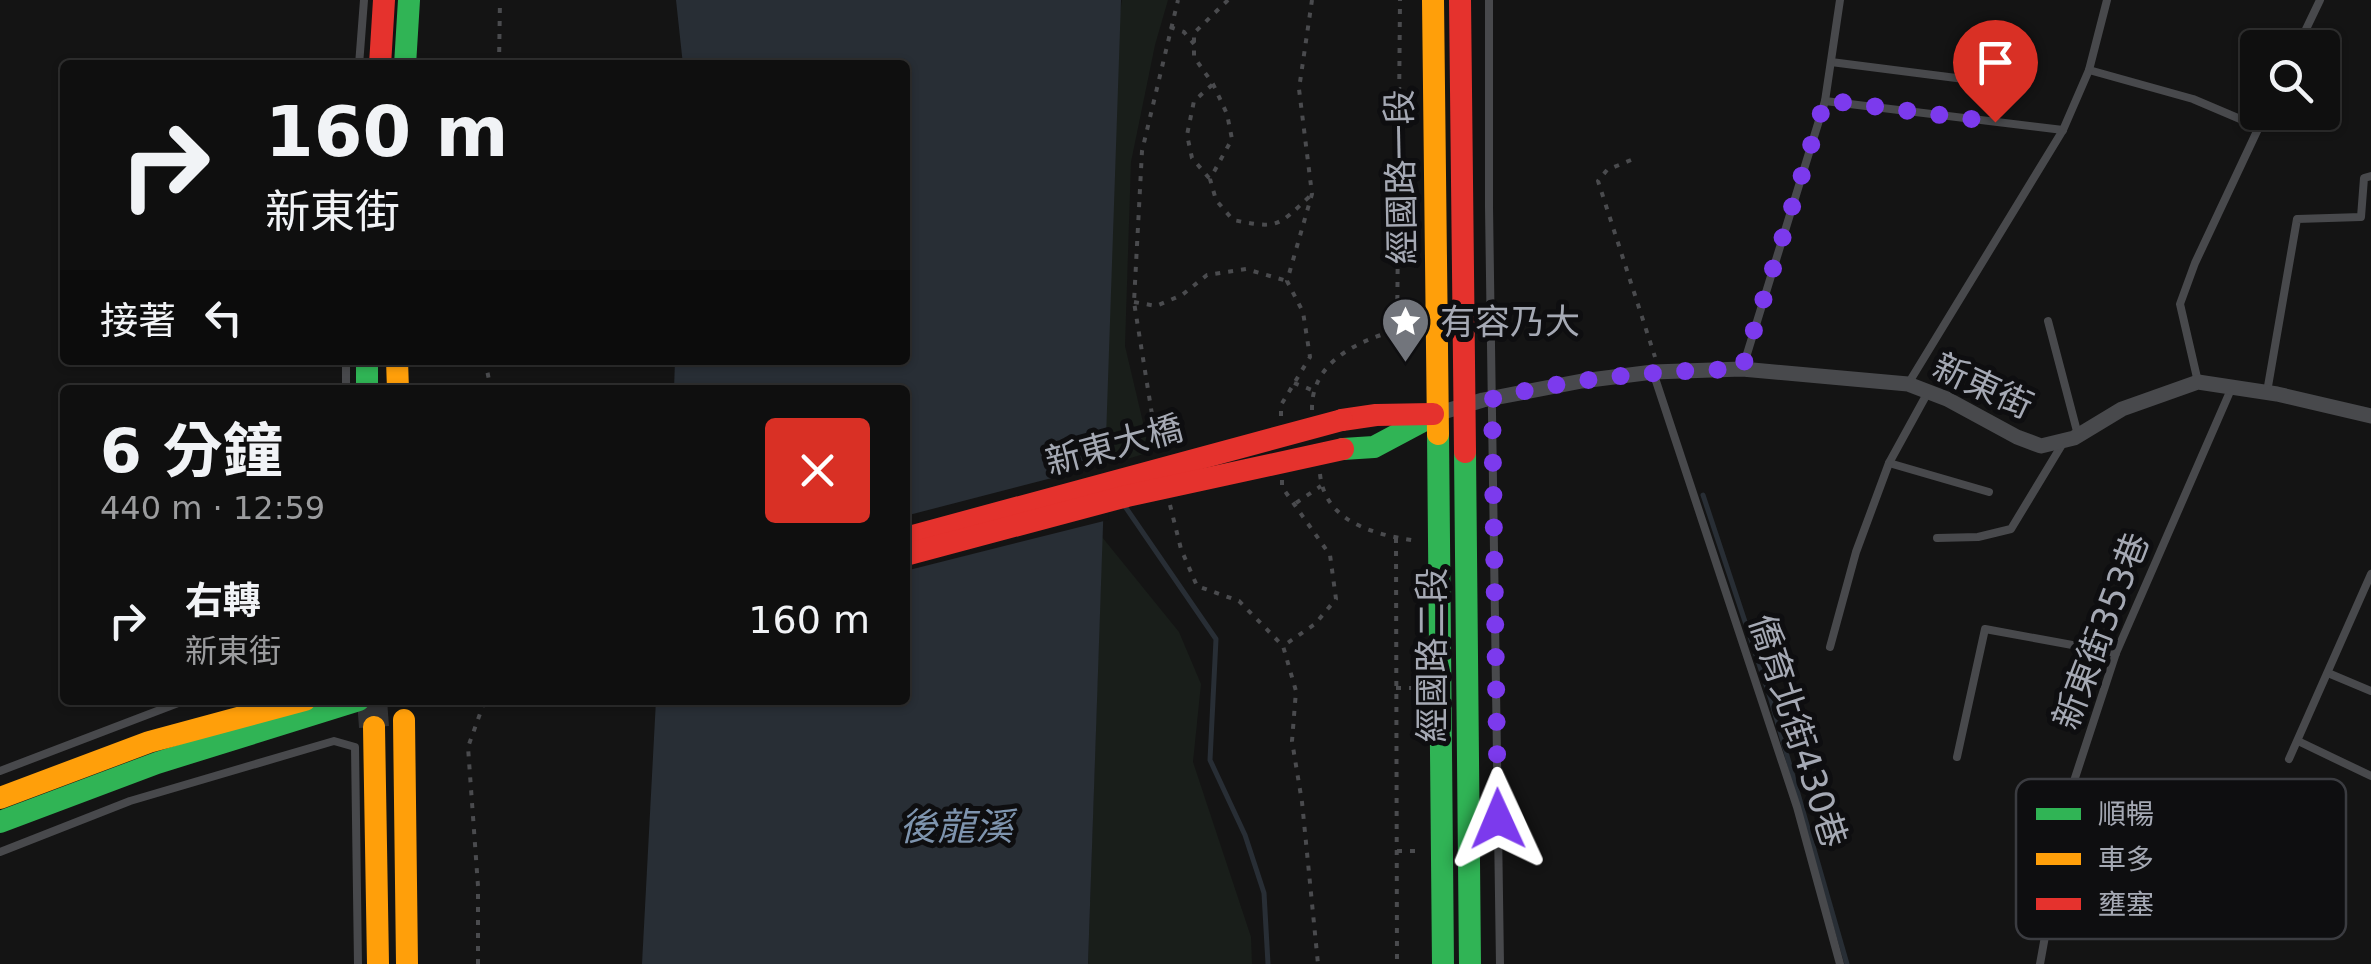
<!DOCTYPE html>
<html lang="zh-TW">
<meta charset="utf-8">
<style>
:root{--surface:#0f0f0f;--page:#1d1d1d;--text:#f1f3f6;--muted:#9b9c9e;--line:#2f2f2f}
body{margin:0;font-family:"DejaVu Sans","Noto Sans TC",sans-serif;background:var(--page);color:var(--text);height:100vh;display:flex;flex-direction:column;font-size:38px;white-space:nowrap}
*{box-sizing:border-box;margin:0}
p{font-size:32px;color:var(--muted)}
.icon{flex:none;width:55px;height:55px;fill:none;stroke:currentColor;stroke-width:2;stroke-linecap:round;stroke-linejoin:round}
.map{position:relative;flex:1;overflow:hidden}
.drawer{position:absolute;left:60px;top:385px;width:850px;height:320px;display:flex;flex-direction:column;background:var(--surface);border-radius:10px;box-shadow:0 2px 8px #0004,0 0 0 2px var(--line)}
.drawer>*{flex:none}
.hud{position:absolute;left:60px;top:60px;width:850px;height:305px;border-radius:10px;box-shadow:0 2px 8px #0004,0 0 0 2px var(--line);background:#0f0f0f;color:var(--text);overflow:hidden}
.tools{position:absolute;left:2240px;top:30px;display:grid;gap:20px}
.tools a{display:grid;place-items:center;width:100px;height:100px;border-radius:10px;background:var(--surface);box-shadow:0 2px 8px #0004,0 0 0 2px var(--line);font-size:50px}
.pin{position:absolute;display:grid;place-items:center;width:85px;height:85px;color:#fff;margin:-102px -42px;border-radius:50% 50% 50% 0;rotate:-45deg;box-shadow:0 0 10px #0007}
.pin .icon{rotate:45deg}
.me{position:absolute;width:110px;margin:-55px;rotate:359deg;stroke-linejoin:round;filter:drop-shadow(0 0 8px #0008)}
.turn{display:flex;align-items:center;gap:35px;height:210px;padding:0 40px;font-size:45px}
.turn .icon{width:130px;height:130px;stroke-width:2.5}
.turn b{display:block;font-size:70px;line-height:85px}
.then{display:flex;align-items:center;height:95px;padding:0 40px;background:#0003;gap:20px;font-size:38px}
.round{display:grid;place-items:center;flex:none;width:105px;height:105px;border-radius:10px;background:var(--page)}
.head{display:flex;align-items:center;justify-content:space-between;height:170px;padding:0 40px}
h1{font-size:60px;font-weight:700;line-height:75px}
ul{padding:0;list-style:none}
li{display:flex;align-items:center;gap:30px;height:130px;padding:0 40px}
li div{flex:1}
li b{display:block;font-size:38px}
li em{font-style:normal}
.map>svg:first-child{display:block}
.green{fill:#191e1a}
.water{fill:#282e35}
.pier{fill:#141414}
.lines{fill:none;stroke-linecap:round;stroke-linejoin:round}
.stream{stroke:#282e35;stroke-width:5}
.highway-tunnel{stroke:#313234;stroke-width:30;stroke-dasharray:30 15;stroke-linecap:butt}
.path{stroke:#4a4b4e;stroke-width:4;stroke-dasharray:5 8;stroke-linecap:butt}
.lane{stroke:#48494c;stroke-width:8}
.street{stroke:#48494c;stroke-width:15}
.fast{stroke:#30b455;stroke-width:22}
.slow{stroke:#ff9f0a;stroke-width:22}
.jam{stroke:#e5322d;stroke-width:22}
.jam-bridge{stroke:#e5322d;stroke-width:22}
.route{stroke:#7c3aed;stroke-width:18;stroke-dasharray:0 32.4}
.labels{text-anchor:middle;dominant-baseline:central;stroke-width:10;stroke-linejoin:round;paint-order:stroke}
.street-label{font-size:35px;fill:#a5a9b4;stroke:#0e0e10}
.poi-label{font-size:35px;fill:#a5a9b4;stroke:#0e0e10;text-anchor:start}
.water-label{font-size:38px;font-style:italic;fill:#7e94ae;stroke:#0e0e10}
.key{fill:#0e0e10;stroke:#3b3c41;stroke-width:2.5}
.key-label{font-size:28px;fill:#a5a9b4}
</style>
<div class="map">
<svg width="2371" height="964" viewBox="0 0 2371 964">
<rect width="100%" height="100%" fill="#141414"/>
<g class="green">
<path d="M1122 0H1168L1155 45 1131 162 1125 346 1150 452 1105 466 1109 85Z"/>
<path d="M1102 537 1179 632 1201 684 1193 762 1251 937 1252 964H1088Z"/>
</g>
<path class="water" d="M676 0H1121L1088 964H642L656 700H905V390H674L675 360H905V65H683Z"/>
<path class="pier" d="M1110 463 1108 520 905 571V516Z"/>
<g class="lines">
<g class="stream">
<path d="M1703 495 1771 700 1847 964"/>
<path d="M1122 502 1216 639 1210 760 1245 835 1264 893 1268 964"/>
</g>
<path class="highway-tunnel" d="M372 700 374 727"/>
<g class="path">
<path d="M1228 0 1194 33V57L1213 84 1227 114 1232 139 1210 179 1216 200 1233 220C1278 229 1277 227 1310 196"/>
<path d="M1170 27 1184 32 1194 44"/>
<path d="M499 65 500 0"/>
<path d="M1631 160 1607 170 1598 181 1655 357"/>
<path d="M1209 178 1192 158 1187 135 1194 101 1213 84"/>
<path d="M1134 302 1156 306 1182 295 1207 275 1246 269 1287 281"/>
<path d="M1397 339 1400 0"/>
<path d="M485 360 491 390"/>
<path d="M1294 383 1312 390"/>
<path d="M1312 410C1311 367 1348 346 1384 334L1408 345"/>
<path d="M1281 416V405L1310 357 1303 312 1287 281 1312 194 1299 89 1312 0"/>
<path d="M1158 452 1134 302 1142 151 1178 0"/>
<path d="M1320 474C1325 523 1376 535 1418 541"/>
<path d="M1282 480V487L1330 555 1336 599 1315 624 1283 646"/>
<path d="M1296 503 1321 486"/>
<path d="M1170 505 1181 549 1197 586 1239 601 1283 646 1296 691 1292 741 1302 802 1318 964"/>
<path d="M1396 538 1397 964"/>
<path d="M1396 688H1421"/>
<path d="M1397 851H1422"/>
<path d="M2059 915 2189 938"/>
<path d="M478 964V886L468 747 485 700"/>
</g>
<g class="lane">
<path d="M1489 0V207L1500 964"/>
<path d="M2297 48 2320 0"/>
<path d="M1831 62 1972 80"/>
<path d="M359 65 364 0"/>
<path d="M2089 70 2193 99 2259 127"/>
<path d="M1825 101 2063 130"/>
<path d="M2048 321 2078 435"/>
<path d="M1743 367 1825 101 1840 0"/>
<path d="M1653 372 1797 807 1840 964"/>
<path d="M2198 382 2180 304 2195 263 2266 112"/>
<path d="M1908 384 2063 130 2089 70 2107 0"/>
<path d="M346 390V360"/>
<path d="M2267 392 2297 219 2361 217 2364 178 2371 176"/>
<path d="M1889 463 1989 492"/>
<path d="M1937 538 1978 537 2011 529 2063 443"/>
<path d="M1830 647 1856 552 1889 463 1928 392"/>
<path d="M2328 673 2371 691"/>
<path d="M2298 741 2371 776"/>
<path d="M1957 757 1985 629 2116 653"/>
<path d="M2289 759 2371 574"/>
<path d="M0 771 186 700"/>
<path d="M0 852 130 801 334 741 355 747 358 964"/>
<path d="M2040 964 2072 787 2116 653 2232 387"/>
</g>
<path class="street" d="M1436 414 1483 400 1582 381 1653 372 1742 369 1908 384 1947 399 2017 437 2041 446 2074 438 2122 409 2198 382 2277 394 2371 416"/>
<g class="fast">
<path d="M405 65 409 0"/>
<path d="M367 360V390"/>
<path d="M1438 434 1443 964"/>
<path d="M1343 449 1374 447 1436 414"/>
<path d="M1465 452 1470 964"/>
<path d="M0 822 157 763 359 700"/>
</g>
<g class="slow">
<path d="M1433 0 1438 434"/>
<path d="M397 360 398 390"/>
<path d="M404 720 407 964"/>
<path d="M374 727 378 964"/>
<path d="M0 798 149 742 305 700"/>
</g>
<g class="jam">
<path d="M1460 0 1465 452"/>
<path d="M380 65 384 0"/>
<path d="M1342 420 1376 415 1433 414"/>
</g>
<g class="jam-bridge">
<path d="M905 538 1342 420"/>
<path d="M905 555 1127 496 1343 449"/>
</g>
</g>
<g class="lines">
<path class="route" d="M1498 819 1492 399C1574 377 1658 371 1742 369L1825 100 1995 122"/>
</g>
<defs>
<symbol id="sight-pin" viewBox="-11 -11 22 30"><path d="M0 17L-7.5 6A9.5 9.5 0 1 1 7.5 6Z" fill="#72757c" stroke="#0e0e10"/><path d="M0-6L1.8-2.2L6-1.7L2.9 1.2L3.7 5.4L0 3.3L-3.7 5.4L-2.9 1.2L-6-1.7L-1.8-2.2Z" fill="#fff"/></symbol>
</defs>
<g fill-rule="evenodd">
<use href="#sight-pin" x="1378" y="294" width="55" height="75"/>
</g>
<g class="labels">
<g class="street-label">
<text transform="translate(1401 177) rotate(-91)">經國路一段</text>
<text transform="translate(1983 386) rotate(25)">新東街</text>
<text transform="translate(1114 445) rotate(-15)">新東大橋</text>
<text transform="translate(2101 631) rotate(-69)">新東街353巷</text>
<text transform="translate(1432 655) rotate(-90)">經國路二段</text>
<text transform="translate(1798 731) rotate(72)">僑育北街430巷</text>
</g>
<g class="poi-label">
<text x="1440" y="322">有容乃大</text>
</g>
<g class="water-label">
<text x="956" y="827">後龍溪</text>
</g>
</g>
<rect x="2016" y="779" width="330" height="160" rx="15" class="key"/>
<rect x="2036" y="808" width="45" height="12" fill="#30b455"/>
<rect x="2036" y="853" width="45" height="12" fill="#ff9f0a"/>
<rect x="2036" y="898" width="45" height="12" fill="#e5322d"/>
<g class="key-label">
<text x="2098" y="824">順暢</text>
<text x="2098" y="869">車多</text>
<text x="2098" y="914">壅塞</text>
</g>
</svg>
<div class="tools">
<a><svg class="icon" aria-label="search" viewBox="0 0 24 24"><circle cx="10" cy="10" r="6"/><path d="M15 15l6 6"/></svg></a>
</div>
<div class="pin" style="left:1995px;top:122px;background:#d93025"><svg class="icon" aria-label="arrive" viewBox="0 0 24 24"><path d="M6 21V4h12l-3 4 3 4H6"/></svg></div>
<svg class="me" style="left:1498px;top:819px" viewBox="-20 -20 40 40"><path d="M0-17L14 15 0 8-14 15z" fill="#7c3aed" stroke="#fff" stroke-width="4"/></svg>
<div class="hud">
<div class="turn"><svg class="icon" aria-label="right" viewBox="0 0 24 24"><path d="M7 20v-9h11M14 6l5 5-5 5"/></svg><div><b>160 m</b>新東街</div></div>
<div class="then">接著<svg class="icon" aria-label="left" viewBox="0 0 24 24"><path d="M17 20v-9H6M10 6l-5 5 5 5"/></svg></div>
</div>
<section class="drawer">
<div class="head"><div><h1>6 分鐘</h1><p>440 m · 12:59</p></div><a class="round" style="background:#d93025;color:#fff"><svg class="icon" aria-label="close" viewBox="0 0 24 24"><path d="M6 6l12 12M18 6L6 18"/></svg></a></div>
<ul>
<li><svg class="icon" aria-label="right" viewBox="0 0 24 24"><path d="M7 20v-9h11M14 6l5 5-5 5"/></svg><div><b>右轉</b><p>新東街</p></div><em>160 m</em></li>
</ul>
</section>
</div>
